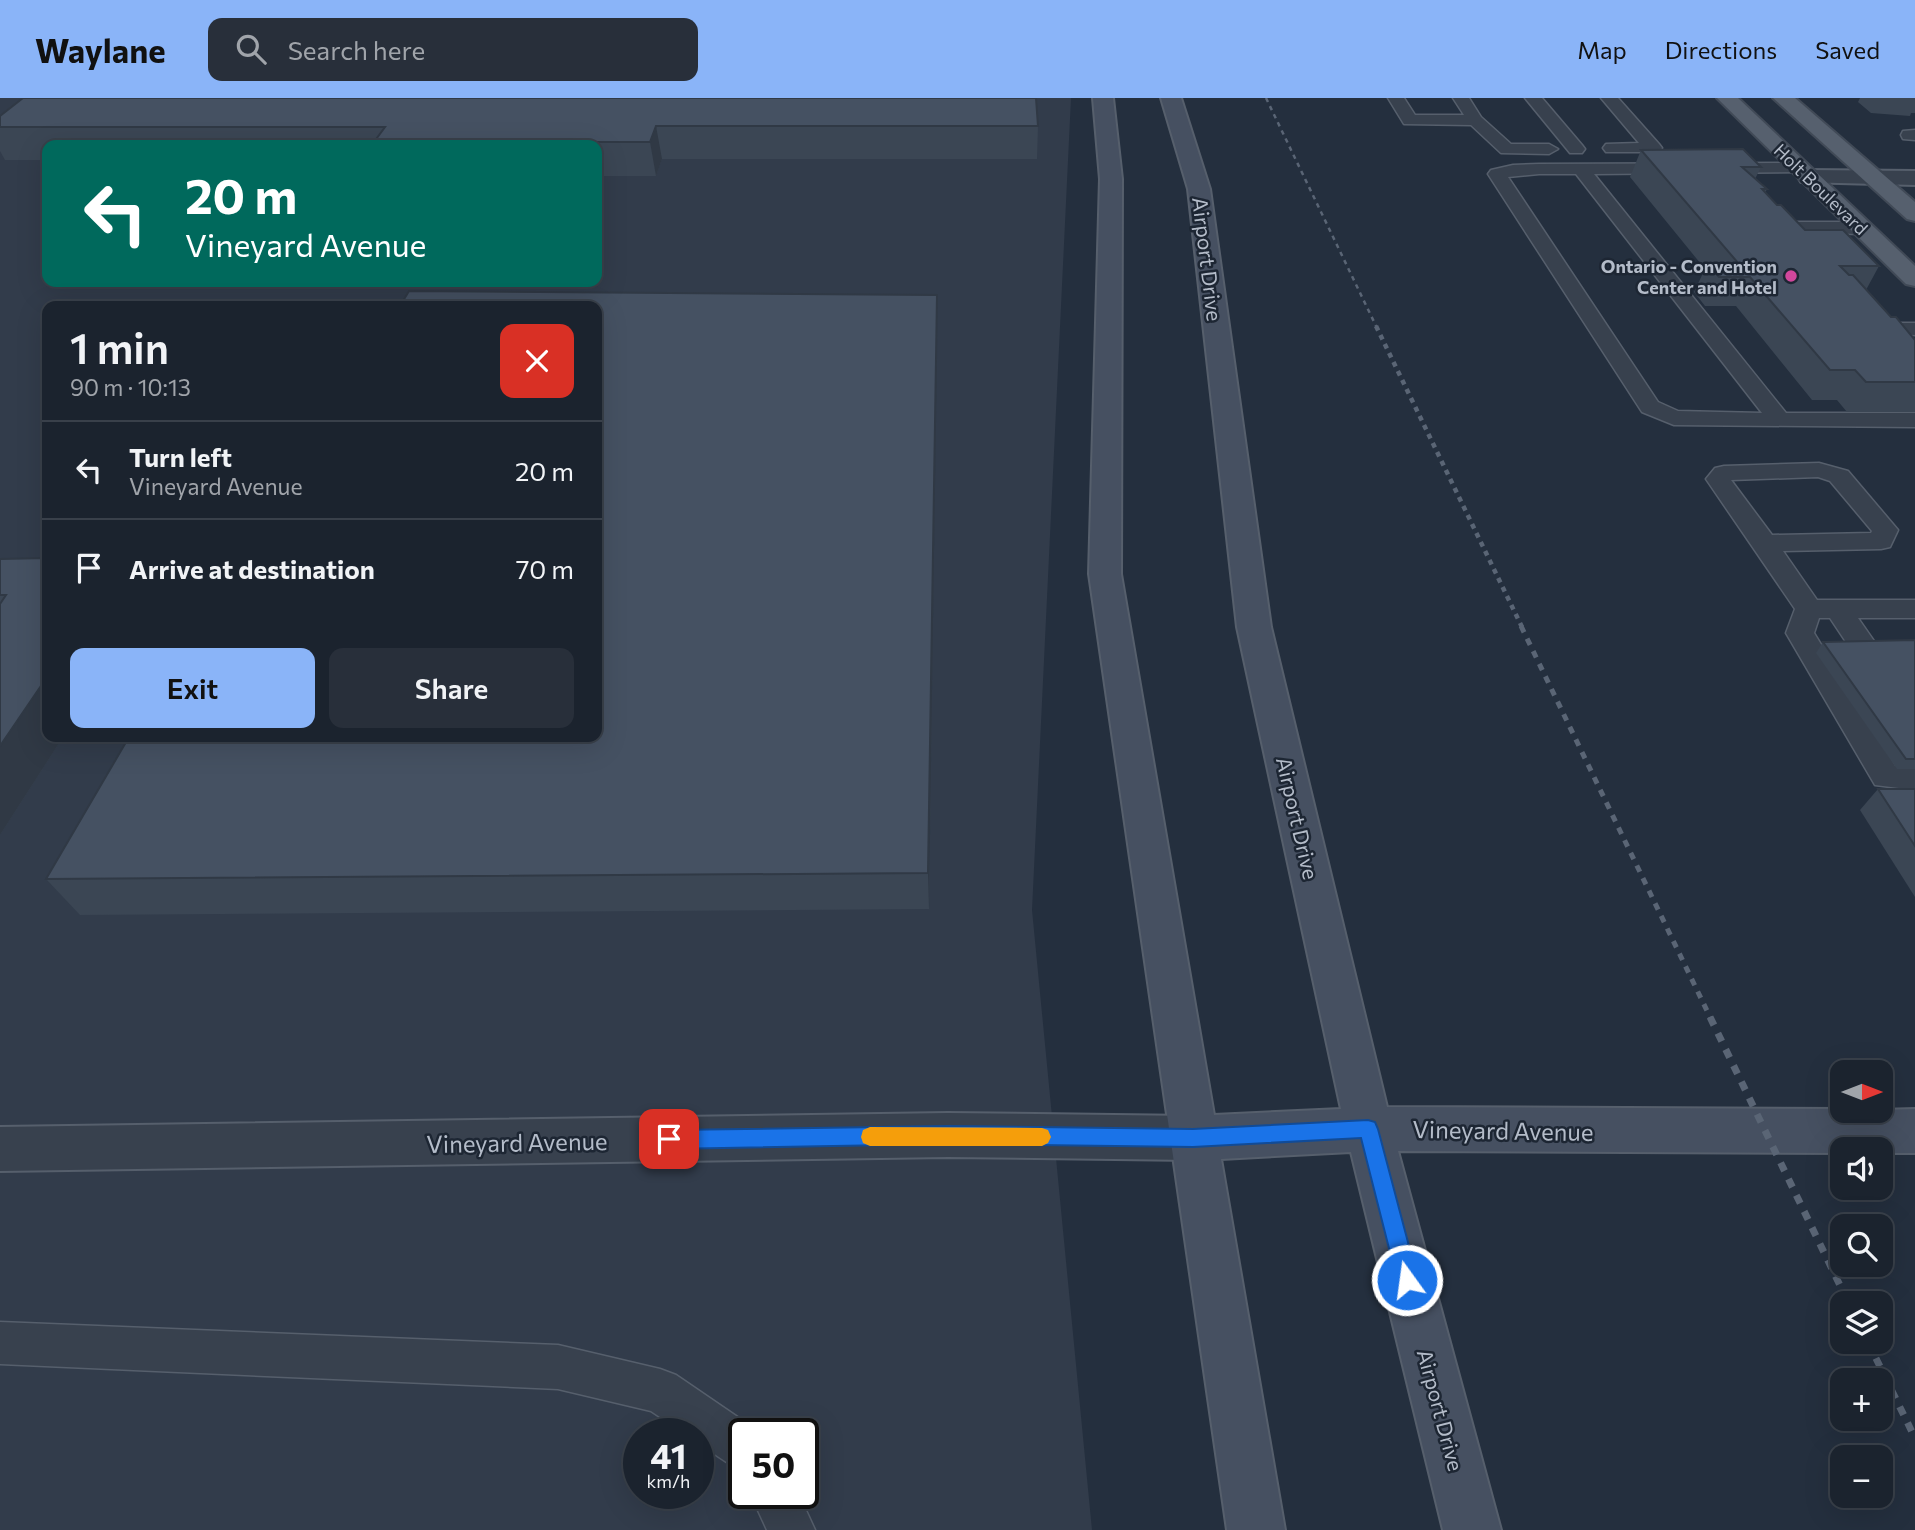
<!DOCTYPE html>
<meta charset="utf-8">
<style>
:root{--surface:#1b232e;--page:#282f3a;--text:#f1f3f6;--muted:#a0a4aa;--line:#39404a;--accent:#8ab4f8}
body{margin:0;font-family:Commissioner,sans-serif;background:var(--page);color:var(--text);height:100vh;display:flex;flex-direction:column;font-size:26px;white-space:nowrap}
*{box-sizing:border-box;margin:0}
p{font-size:23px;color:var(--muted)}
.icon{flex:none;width:38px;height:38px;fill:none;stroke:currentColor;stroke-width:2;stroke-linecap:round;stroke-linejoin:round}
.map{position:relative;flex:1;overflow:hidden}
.sheet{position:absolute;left:42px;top:203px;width:560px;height:441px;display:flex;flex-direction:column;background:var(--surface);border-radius:14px;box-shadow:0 7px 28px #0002,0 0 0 2px var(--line)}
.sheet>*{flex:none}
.top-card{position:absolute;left:42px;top:42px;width:560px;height:147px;border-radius:14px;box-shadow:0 7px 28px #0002,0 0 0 2px var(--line);background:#00695c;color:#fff;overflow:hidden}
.needle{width:46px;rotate:90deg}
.controls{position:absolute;left:1830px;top:962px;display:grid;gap:14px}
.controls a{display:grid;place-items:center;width:63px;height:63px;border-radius:14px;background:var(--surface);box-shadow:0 7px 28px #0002,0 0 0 2px var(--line);font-size:35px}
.speed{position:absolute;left:623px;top:1320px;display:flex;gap:14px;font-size:35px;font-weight:700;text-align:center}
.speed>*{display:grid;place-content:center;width:91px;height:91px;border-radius:50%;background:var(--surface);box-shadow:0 7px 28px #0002,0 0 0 2px var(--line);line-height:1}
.speed small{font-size:18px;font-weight:400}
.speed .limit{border:4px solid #111;border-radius:10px;background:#fff;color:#111}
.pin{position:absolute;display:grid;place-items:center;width:60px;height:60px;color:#fff;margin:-30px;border-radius:14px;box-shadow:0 4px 10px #0006}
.me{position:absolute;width:77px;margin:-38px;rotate:346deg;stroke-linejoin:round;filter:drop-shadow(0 0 5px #0008)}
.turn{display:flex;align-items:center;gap:24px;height:147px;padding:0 28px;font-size:32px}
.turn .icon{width:91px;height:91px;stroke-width:2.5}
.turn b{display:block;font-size:49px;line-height:60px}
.round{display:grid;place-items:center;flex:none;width:74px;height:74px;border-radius:14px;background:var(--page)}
.headline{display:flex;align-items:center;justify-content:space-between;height:119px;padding:0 28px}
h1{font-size:42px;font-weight:600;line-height:52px}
.cta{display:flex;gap:14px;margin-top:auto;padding:14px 28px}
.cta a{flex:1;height:80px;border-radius:14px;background:var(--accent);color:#111;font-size:28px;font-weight:600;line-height:80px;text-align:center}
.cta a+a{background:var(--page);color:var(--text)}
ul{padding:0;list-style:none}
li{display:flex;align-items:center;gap:21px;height:98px;padding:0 28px;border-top:2px solid var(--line)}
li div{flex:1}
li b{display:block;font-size:26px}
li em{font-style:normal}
header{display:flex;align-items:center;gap:42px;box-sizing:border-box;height:98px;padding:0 35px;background:var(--accent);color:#111}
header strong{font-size:33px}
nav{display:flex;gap:38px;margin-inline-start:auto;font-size:24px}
.search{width:490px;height:63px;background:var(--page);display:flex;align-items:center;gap:18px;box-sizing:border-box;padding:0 24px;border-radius:14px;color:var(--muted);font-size:26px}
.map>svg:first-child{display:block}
.airport{fill:#323c4b;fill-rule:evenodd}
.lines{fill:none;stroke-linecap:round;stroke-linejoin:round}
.service-casing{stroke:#565f6c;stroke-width:3}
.minor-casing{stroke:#565f6c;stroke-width:4}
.secondary-casing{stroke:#565f6c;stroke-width:4}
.primary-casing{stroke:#414a57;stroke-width:4}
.service{fill:#38414e;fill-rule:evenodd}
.minor{fill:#38414e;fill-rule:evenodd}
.secondary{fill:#465061;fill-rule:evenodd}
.primary{fill:#56606e;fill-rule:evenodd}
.rail-far3{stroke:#5a6575;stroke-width:2.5;stroke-dasharray:4.5 4.5;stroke-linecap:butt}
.rail-far2{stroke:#5a6575;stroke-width:4.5;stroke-dasharray:5 5;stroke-linecap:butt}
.rail-far1{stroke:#5a6575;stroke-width:5;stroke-dasharray:7 7;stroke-linecap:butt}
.rail{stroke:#5a6575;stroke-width:7;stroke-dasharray:9 9;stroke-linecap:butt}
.wall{fill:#3b4654}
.shaded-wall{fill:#303945}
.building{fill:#455162;stroke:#303945;stroke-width:2}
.route{fill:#1a73e8;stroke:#114b97;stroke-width:2}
.slow{fill:#f59e0b}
.hotel-dot{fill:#d1479c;stroke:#1d2633;stroke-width:2.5}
.labels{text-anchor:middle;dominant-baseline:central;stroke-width:5;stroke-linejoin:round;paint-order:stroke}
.far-street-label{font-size:18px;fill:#b4bcc9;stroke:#1d2633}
.far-poi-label{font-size:18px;font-weight:bold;fill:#b4bcc9;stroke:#1d2633;text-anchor:end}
.street-label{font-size:21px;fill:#b4bcc9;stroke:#1d2633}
.near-street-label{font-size:24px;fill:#b4bcc9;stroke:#1d2633}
</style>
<header>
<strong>Waylane</strong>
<div class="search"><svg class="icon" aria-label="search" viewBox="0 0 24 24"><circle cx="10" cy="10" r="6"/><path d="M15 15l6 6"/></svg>Search here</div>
<nav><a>Map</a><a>Directions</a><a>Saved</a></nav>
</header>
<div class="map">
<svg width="1915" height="1432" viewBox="0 0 1915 1432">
<rect width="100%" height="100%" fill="#242f3e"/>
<path class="airport" d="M0 0H1071L1032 812 1092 1432H0ZM47 47H597V184H47ZM47 208H597V639H47ZM639 1335H698V1395H639ZM744 1335H803V1395H744Z"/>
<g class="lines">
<defs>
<g id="service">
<path d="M1388 0H1404L1415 17H1464L1453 0H1469L1481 19 1511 46H1549L1558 51 1549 56 1501 55 1471 27 1404 26Z"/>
<path d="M1525 0H1542L1582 47 1585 51 1582 55H1570Z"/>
<path d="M1601 0H1618L1659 46 1662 50 1659 54H1606L1603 50 1606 46 1639 45Z"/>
<path d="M1915 32V42L1903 41 1901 37 1903 33Z"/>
<path d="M1800 65 1806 66 1809 70 1806 74 1594 76 1786 315H1915V329L1674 327 1642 314 1488 76 1491 72 1513 67 1539 66ZM1539 76H1576L1762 315 1678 313 1658 304 1508 79Z"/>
<path d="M1794 124H1861L1870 130 1861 136 1787 134 1785 130 1787 126Z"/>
<path d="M1890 225H1915V237L1883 235 1879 231 1883 227Z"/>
<path d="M1819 365 1848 373 1898 432 1890 449 1881 451 1783 453 1817 502H1915V520H1858L1874 543 1870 550 1860 552 1850 550 1830 520H1819L1814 535 1895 668 1915 670V692L1875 687 1786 535 1795 511 1706 381 1715 370 1724 368ZM1818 379 1830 383 1872 433 1871 435 1772 437 1731 382Z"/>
<path d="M0 1224 558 1247 660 1271 676 1277 761 1335H744V1371L728 1365 698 1345V1335H684L651 1313 558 1291 0 1266Z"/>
<path d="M750 1395H798L815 1432H767Z"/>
</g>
<g id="minor">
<path d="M1809 72 1915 73V87L1801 84 1798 79 1801 74Z"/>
<path d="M948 1015 1193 1018 1210 1024 1217 1040 1210 1056 1193 1062 948 1059 0 1073V1029Z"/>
</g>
<path id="secondary" d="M1093 0H1113L1122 81 1121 476 1214 1017 1341 1011 1237 529 1188 91 1161 0H1181L1210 91 1271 529 1387 1009 1843 1011V1013L1915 1011V1055H1881V1052H1843V1055L1398 1053 1501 1432H1443L1351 1054 1221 1061 1285 1432H1227L1089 476 1100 81Z"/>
<g id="primary">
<path d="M1717 0H1738L1915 168V188L1906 186Z"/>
<path d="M1773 0H1795L1915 104V123L1907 121Z"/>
</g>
</defs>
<use href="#service" class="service-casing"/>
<use href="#minor" class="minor-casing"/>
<use href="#secondary" class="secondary-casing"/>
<use href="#primary" class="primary-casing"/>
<use href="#service" class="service"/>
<use href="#minor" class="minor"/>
<use href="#secondary" class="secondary"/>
<use href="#primary" class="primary"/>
<path class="rail-far3" d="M1266 0 1377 230"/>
<path class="rail-far2" d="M1376 228 1522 529"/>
<path class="rail-far1" d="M1521 528 1711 921"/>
<g class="rail">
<path d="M1710 919 1849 1206"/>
<path d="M1868 1244 1915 1340"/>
</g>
</g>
<g class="wall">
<path d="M1860 0H1915V15H1911L1910 18 1871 15 1858 4Z"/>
<path d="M0 18 1038 28 1037 61H662L656 78H597V47H47V62H5L0 53Z"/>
<path d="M1641 52 1761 69 1755 81 1767 91 1765 95 1777 107 1805 132 1879 168 1866 192 1891 219 1915 242V314H1847L1837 302H1812L1736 208H1705L1694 194 1705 171 1630 79Z"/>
<path d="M937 233 929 811 80 817 46 781Z"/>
<path d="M0 461 47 639H63L0 737Z"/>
<path d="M1915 542V671H1897L1816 555 1823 544Z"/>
<path d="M1878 691H1915V799L1860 712Z"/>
</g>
<g class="shaded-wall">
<path d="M656 28 662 61 656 78 650 44Z"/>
<path d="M937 197V233L929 811 928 775Z"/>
<path d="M47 579V639H63L0 737V648Z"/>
</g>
<g class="building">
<path d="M23 0H1036L1038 28H656L650 44H374L385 29H0V18Z"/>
<path d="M1743 51 1761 69H1742L1767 91H1762L1777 107H1781L1805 132H1843L1879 168H1840L1849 177H1853L1891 219H1896L1915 242V284H1866L1855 272H1830L1750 179H1719L1708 166H1739L1641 52Z"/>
<path d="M409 193 937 197 928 775 46 781 129 639H597V208H400Z"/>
<path d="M47 460V579L0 648V506L6 497H0V461Z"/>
<path d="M1915 542V661H1906L1823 544Z"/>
<path d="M1878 691H1915V748Z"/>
</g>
<path class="route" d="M1368 1022 1375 1024 1378 1031 1418 1182 1415 1190 1407 1193 1400 1190 1397 1182 1361 1040 1193 1049 948 1046 669 1051 662 1048 659 1041 662 1035 669 1032 948 1028 1193 1031Z"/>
<path class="slow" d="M870 1029 1042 1030 1048 1032 1051 1039 1048 1045 1042 1048H870L863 1045 861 1039 863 1032Z"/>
<circle class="hotel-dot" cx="1791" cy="178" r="7"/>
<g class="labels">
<g class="far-street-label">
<text transform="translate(1821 91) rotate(44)">Holt Boulevard</text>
</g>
<g class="far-poi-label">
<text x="1777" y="168">Ontario - Convention<tspan x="1777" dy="21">Center and Hotel</tspan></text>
</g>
<g class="street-label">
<text transform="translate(1208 161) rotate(83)">Airport Drive</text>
<text transform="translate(1298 720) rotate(77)">Airport Drive</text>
<text transform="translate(1441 1312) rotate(75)">Airport Drive</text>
</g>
<g class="near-street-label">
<text transform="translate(1503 1032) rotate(1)">Vineyard Avenue</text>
<text transform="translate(517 1044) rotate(-1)">Vineyard Avenue</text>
</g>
</g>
</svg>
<div class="controls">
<a><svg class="needle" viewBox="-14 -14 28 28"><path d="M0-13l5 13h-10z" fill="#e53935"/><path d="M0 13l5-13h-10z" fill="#a0a4aa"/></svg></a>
<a><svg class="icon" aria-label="sound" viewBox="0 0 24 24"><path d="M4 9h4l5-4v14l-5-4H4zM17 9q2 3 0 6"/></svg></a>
<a><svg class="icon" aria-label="search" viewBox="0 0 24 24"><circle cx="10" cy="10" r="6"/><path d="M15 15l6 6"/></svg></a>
<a><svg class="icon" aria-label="layers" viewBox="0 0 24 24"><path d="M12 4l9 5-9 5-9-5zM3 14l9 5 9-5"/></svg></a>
<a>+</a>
<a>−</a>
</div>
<div class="speed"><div>41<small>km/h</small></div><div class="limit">50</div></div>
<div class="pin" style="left:669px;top:1041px;background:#d93025"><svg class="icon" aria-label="arrive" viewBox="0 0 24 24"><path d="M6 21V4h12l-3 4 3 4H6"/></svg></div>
<svg class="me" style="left:1407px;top:1182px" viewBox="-20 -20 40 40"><circle r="17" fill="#1a73e8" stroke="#fff" stroke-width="3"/><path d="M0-11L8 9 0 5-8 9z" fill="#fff"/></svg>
<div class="top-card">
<div class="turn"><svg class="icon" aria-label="left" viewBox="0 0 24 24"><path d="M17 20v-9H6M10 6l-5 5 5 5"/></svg><div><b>20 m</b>Vineyard Avenue</div></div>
</div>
<section class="sheet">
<div class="headline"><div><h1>1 min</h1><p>90 m · 10:13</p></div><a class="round" style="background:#d93025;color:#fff"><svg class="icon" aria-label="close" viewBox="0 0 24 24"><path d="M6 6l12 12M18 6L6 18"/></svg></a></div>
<ul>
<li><svg class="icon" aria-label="left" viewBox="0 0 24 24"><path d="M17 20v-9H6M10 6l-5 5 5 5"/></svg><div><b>Turn left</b><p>Vineyard Avenue</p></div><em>20 m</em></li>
<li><svg class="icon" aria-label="arrive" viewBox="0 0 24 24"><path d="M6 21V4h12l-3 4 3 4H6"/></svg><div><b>Arrive at destination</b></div><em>70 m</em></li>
</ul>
<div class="cta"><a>Exit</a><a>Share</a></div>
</section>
</div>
